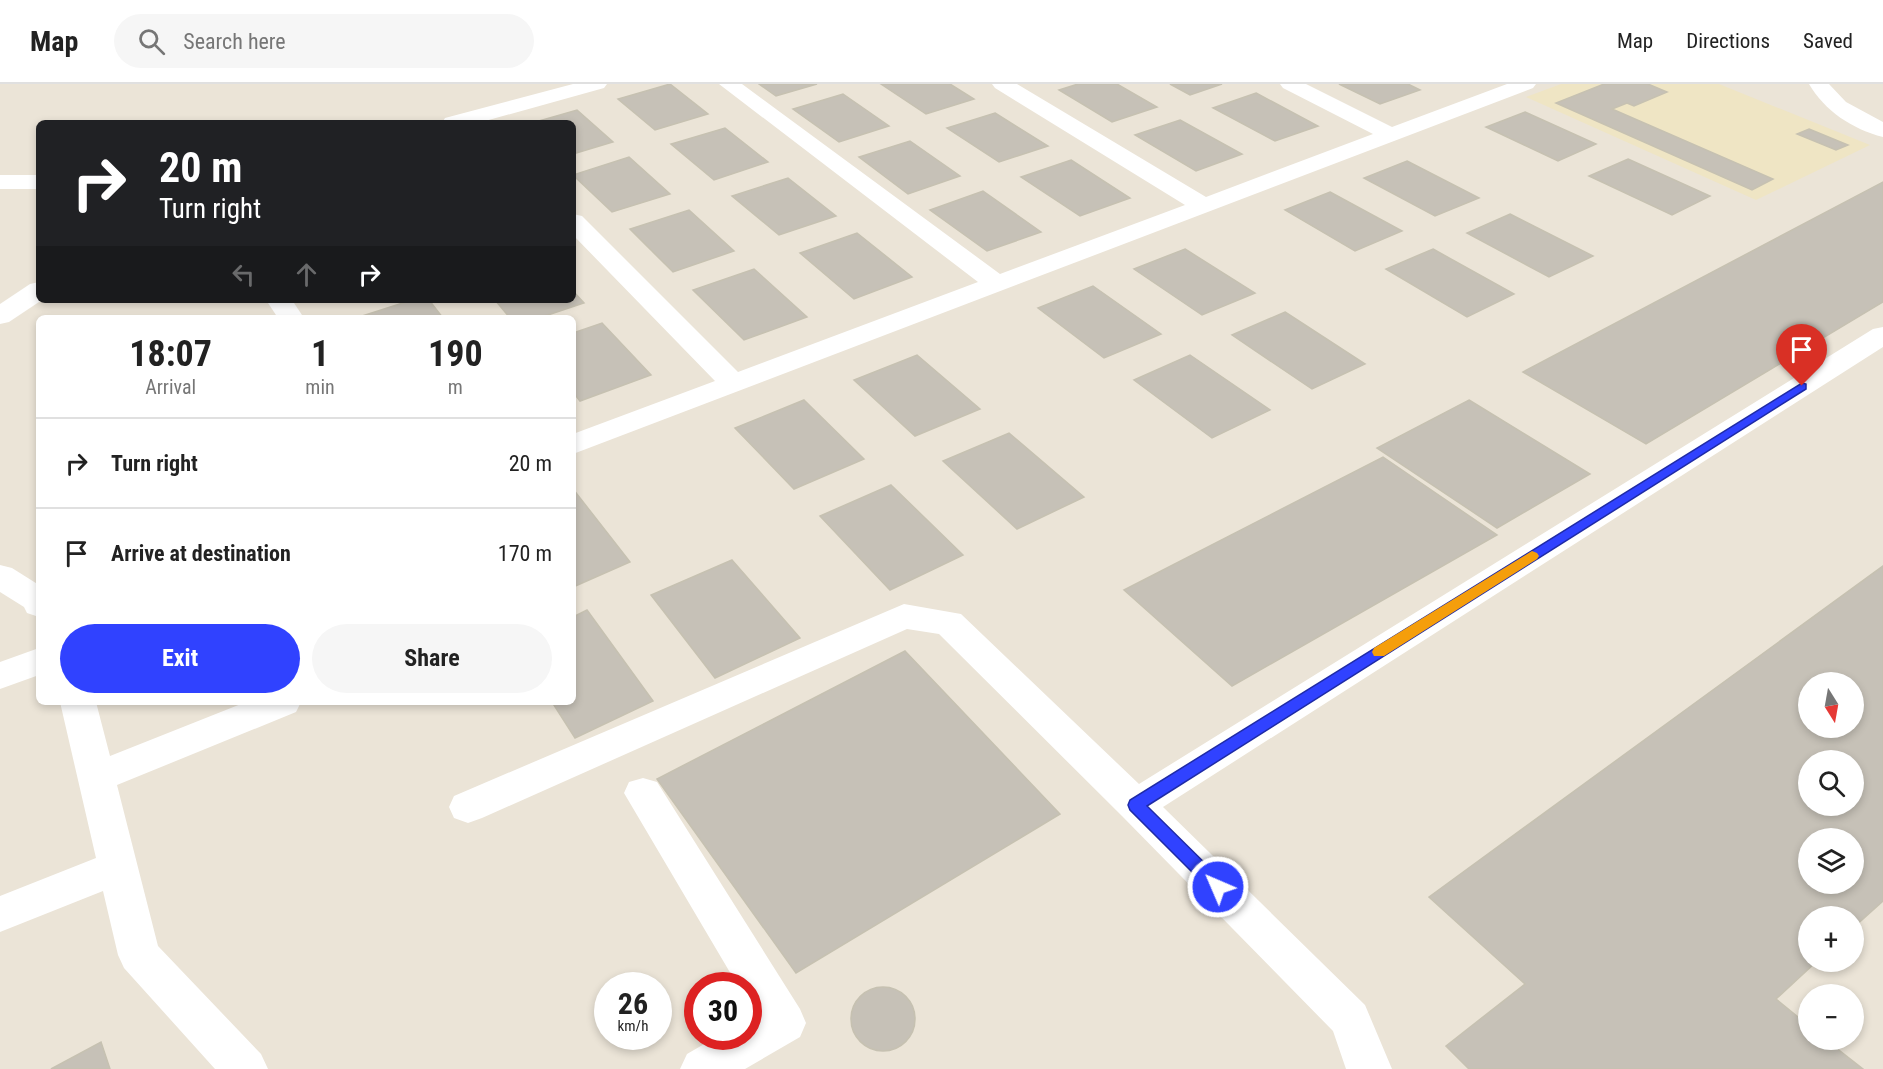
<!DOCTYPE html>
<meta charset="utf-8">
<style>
:root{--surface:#fff;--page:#f6f6f6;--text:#222;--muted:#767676;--line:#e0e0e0;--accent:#3042ff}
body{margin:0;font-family:"Roboto Condensed",sans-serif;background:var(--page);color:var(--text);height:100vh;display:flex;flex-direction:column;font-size:22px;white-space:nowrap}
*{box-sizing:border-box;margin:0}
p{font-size:20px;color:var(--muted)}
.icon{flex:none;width:33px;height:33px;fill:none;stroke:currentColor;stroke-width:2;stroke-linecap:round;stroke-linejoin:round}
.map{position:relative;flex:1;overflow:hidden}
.details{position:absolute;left:36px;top:231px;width:540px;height:390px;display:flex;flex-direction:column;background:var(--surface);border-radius:9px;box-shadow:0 3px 9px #0003}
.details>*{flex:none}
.hud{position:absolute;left:36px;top:36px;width:540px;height:183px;border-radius:9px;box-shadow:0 3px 9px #0003;background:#202124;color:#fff;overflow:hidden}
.needle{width:39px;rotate:169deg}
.buttons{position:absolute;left:1798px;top:588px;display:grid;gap:12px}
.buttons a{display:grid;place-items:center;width:66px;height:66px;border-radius:50%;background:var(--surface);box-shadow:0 3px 9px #0003;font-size:30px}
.speed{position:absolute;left:594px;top:888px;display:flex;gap:12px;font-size:30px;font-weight:700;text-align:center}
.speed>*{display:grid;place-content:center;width:78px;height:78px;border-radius:50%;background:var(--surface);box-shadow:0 3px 9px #0003;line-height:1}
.speed small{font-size:15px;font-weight:400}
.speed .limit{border:9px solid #d22;background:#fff;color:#111}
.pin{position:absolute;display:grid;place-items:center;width:51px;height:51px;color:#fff;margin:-62px -26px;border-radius:50% 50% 50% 0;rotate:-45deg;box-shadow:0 0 6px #0007}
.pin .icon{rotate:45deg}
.me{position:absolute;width:66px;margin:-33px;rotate:315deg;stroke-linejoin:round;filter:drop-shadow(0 0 4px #0008)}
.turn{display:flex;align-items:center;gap:21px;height:126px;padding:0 24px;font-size:27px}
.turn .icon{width:78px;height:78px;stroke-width:2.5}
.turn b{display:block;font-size:42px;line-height:51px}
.lanes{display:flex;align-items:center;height:57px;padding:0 24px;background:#0003;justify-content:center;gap:30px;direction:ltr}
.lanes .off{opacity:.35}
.eta{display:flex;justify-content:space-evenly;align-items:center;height:102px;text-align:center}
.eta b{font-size:36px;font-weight:700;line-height:42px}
.button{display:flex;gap:12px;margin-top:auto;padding:12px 24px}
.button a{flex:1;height:69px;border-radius:36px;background:var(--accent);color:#fff;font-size:24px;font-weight:700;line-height:69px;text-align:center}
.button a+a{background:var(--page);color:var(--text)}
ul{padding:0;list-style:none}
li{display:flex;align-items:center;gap:18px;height:90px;padding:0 24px;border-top:2px solid var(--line)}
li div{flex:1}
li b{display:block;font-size:22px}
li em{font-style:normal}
header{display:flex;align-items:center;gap:36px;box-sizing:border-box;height:84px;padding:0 30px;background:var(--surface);border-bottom:2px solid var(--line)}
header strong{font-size:28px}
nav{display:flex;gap:33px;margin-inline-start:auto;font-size:21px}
.search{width:420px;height:54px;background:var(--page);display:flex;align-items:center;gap:15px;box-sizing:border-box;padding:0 21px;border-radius:33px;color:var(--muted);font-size:22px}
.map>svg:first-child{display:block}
.education{fill:#efe5c4}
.building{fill:#c6c1b7;stroke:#c6c1b1;stroke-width:1.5;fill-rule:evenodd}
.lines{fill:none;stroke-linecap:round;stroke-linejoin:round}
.minor{fill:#fff;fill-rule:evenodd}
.route{fill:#3042ff;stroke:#1f2ba6;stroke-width:1.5}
.slow{fill:#f59e0b}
</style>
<header>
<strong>Map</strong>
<div class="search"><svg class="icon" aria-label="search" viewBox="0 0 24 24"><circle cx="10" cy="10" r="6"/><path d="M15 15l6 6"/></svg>Search here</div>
<nav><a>Map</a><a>Directions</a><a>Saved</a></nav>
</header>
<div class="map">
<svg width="1883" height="985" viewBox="0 0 1883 985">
<rect width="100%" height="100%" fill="#ebe4d7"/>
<path class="education" d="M1561 0H1719L1870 61 1756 116 1526 13Z"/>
<g class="building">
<path d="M670 0 708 30 655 46 618 15Z"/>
<path d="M759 0H817L776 12Z"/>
<path d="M881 0H950L974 15 926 30Z"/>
<path d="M1078 0H1117L1157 23 1112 38 1059 6Z"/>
<path d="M1170 0H1222L1190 11Z"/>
<path d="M1339 0H1408L1420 6 1380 20Z"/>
<path d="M1604 0H1648L1667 8 1634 22 1627 19 1612 25 1773 95 1752 106 1556 19Z"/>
<path d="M1256 9 1318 42 1275 57 1213 24Z"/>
<path d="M843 10 889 42 839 58 793 25Z"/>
<path d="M577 26 613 58 573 70V39H532Z"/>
<path d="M1525 28 1596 60 1558 77 1486 43Z"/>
<path d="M995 29 1048 62 999 78 947 44Z"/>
<path d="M1180 36 1242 70 1196 87 1135 51Z"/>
<path d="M725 44 768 78 714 96 671 60Z"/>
<path d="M1809 45 1848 61 1836 66 1797 50Z"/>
<path d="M910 57 960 92 908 110 859 73Z"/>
<path d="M629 73 670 110 612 128 573 91Z"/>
<path d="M1628 75 1710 112 1672 131 1589 92Z"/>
<path d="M1071 76 1130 114 1080 132 1021 93Z"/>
<path d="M1407 77 1479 114 1435 132 1364 94Z"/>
<path d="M788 94 836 132 779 151 732 112Z"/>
<path d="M1883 98V218L1646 360 1523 288Z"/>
<path d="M983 107 1041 148 987 167 930 126Z"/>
<path d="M1330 108 1402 147 1355 167 1285 126Z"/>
<path d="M689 126 734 167 673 188 630 145Z"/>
<path d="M1510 130 1593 172 1549 193 1467 149Z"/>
<path d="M857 149 912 193 854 215 800 169Z"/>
<path d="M1185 165 1255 209 1202 231 1134 185Z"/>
<path d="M1433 165 1514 210 1467 233 1386 185Z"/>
<path d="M754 185 807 233 744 256 693 206Z"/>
<path d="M1093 202 1161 250 1104 274 1038 224Z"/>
<path d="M573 207 584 219 539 234H510L495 216H573Z"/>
<path d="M412 216H429L443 234H356Z"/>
<path d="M1285 228 1365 280 1312 305 1232 251Z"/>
<path d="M602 239 651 291 580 317 573 308V249Z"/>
<path d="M917 271 980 325 915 352 854 296Z"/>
<path d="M1190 271 1270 326 1212 354 1134 296Z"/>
<path d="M804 316 864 375 794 405 735 344Z"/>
<path d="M1469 316 1590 390 1497 444 1377 364Z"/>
<path d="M1009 349 1084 413 1017 445 943 377Z"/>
<path d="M1383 373 1497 451 1232 602 1124 506Z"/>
<path d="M891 401 963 471 890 506 820 432Z"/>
<path d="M573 405 630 478 573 503Z"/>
<path d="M732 476 800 554 715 594 651 511Z"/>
<path d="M1883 482V817L1854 843V832H1809V878H1816L1776 915 1809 942V956H1826L1863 985H1469L1446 962 1525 900 1429 813ZM1809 598H1854V644H1809ZM1809 676H1854V722H1809ZM1809 754H1854V800H1809Z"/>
<path d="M587 526 653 617 575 654 552 618H573V533Z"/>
<path d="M905 567 1060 730 796 889 657 695Z"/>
<circle cx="883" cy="935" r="32"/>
<path d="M101 958 110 985H51Z"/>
</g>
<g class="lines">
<g class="minor">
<path d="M573 0H607L604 4 478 39H442L445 34Z"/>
<path d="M719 0H742L1000 190 1185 121 995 4 992 0H1017L1206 113 1373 50 1283 4 1280 0H1306L1392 43 1507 0H1536L1533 4 573 370V350L715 297 573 151V130L582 132 738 288 978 198Z"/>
<path d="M1809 0H1829L1846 18 1883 38V53C1852 45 1825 27 1809 0Z"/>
<rect x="0" y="91" width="39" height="14"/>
<path d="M39 198V216H42L9 238 0 240V220L30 200Z"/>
<path d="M266 216H292L304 234H278Z"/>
<path d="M1883 243V263L1163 723 1365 921 1392 985H1346L1333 947 1122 732 939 550 907 545 482 734 468 739 454 734 449 723 454 712 904 520 961 530 1139 700 1873 245Z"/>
<path d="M0 481 12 484 39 501V533L27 529 24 523 0 508Z"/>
<path d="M39 564V591L0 605V578Z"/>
<path d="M60 618H96L110 672 246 618H301L296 628 117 701 158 862 261 970 268 985H215L124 884 118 871 103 807 0 848V812L96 774Z"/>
<path d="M643 694 657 698 800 925 806 939 800 953 745 985H680L687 970 718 952H748V936L756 932 748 920V902H738L624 709 629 698Z"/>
</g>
</g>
<path class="route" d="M1802 299 1806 300V305L1147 722 1224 798 1227 803 1224 808 1218 811 1212 808 1130 726 1128 721 1130 716Z"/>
<path class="slow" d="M1532 467 1537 469 1539 472 1537 475 1384 572H1374L1372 568 1374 564Z"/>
</svg>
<div class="buttons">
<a><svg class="needle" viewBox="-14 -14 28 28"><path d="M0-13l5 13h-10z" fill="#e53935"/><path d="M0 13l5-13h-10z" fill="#767676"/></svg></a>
<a><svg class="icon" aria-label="search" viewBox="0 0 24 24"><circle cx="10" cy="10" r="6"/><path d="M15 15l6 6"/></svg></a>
<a><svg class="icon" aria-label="layers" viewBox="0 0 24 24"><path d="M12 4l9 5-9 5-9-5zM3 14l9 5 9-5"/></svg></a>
<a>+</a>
<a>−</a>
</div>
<div class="speed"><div>26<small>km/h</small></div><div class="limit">30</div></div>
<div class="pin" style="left:1802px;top:302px;background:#d93025"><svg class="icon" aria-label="arrive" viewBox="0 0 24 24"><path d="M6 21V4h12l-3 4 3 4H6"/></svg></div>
<svg class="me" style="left:1218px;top:803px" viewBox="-20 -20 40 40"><circle r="17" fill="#3042ff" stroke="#fff" stroke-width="3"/><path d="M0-11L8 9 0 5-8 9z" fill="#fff"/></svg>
<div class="hud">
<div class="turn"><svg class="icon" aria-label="right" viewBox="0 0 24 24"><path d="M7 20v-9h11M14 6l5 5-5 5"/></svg><div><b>20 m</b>Turn right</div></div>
<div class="lanes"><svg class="icon off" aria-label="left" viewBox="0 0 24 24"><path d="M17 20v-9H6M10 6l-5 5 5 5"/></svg><svg class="icon off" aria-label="ahead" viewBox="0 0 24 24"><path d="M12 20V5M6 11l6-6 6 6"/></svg><svg class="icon" aria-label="right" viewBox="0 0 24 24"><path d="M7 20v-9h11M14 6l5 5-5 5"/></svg></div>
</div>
<section class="details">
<div class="eta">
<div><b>18:07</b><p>Arrival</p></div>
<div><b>1</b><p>min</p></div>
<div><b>190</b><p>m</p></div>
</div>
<ul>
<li><svg class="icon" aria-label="right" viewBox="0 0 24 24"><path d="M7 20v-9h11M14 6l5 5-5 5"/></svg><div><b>Turn right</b></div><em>20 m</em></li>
<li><svg class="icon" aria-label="arrive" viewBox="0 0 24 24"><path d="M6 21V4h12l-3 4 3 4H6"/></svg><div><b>Arrive at destination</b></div><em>170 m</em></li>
</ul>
<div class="button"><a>Exit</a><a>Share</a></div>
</section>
</div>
